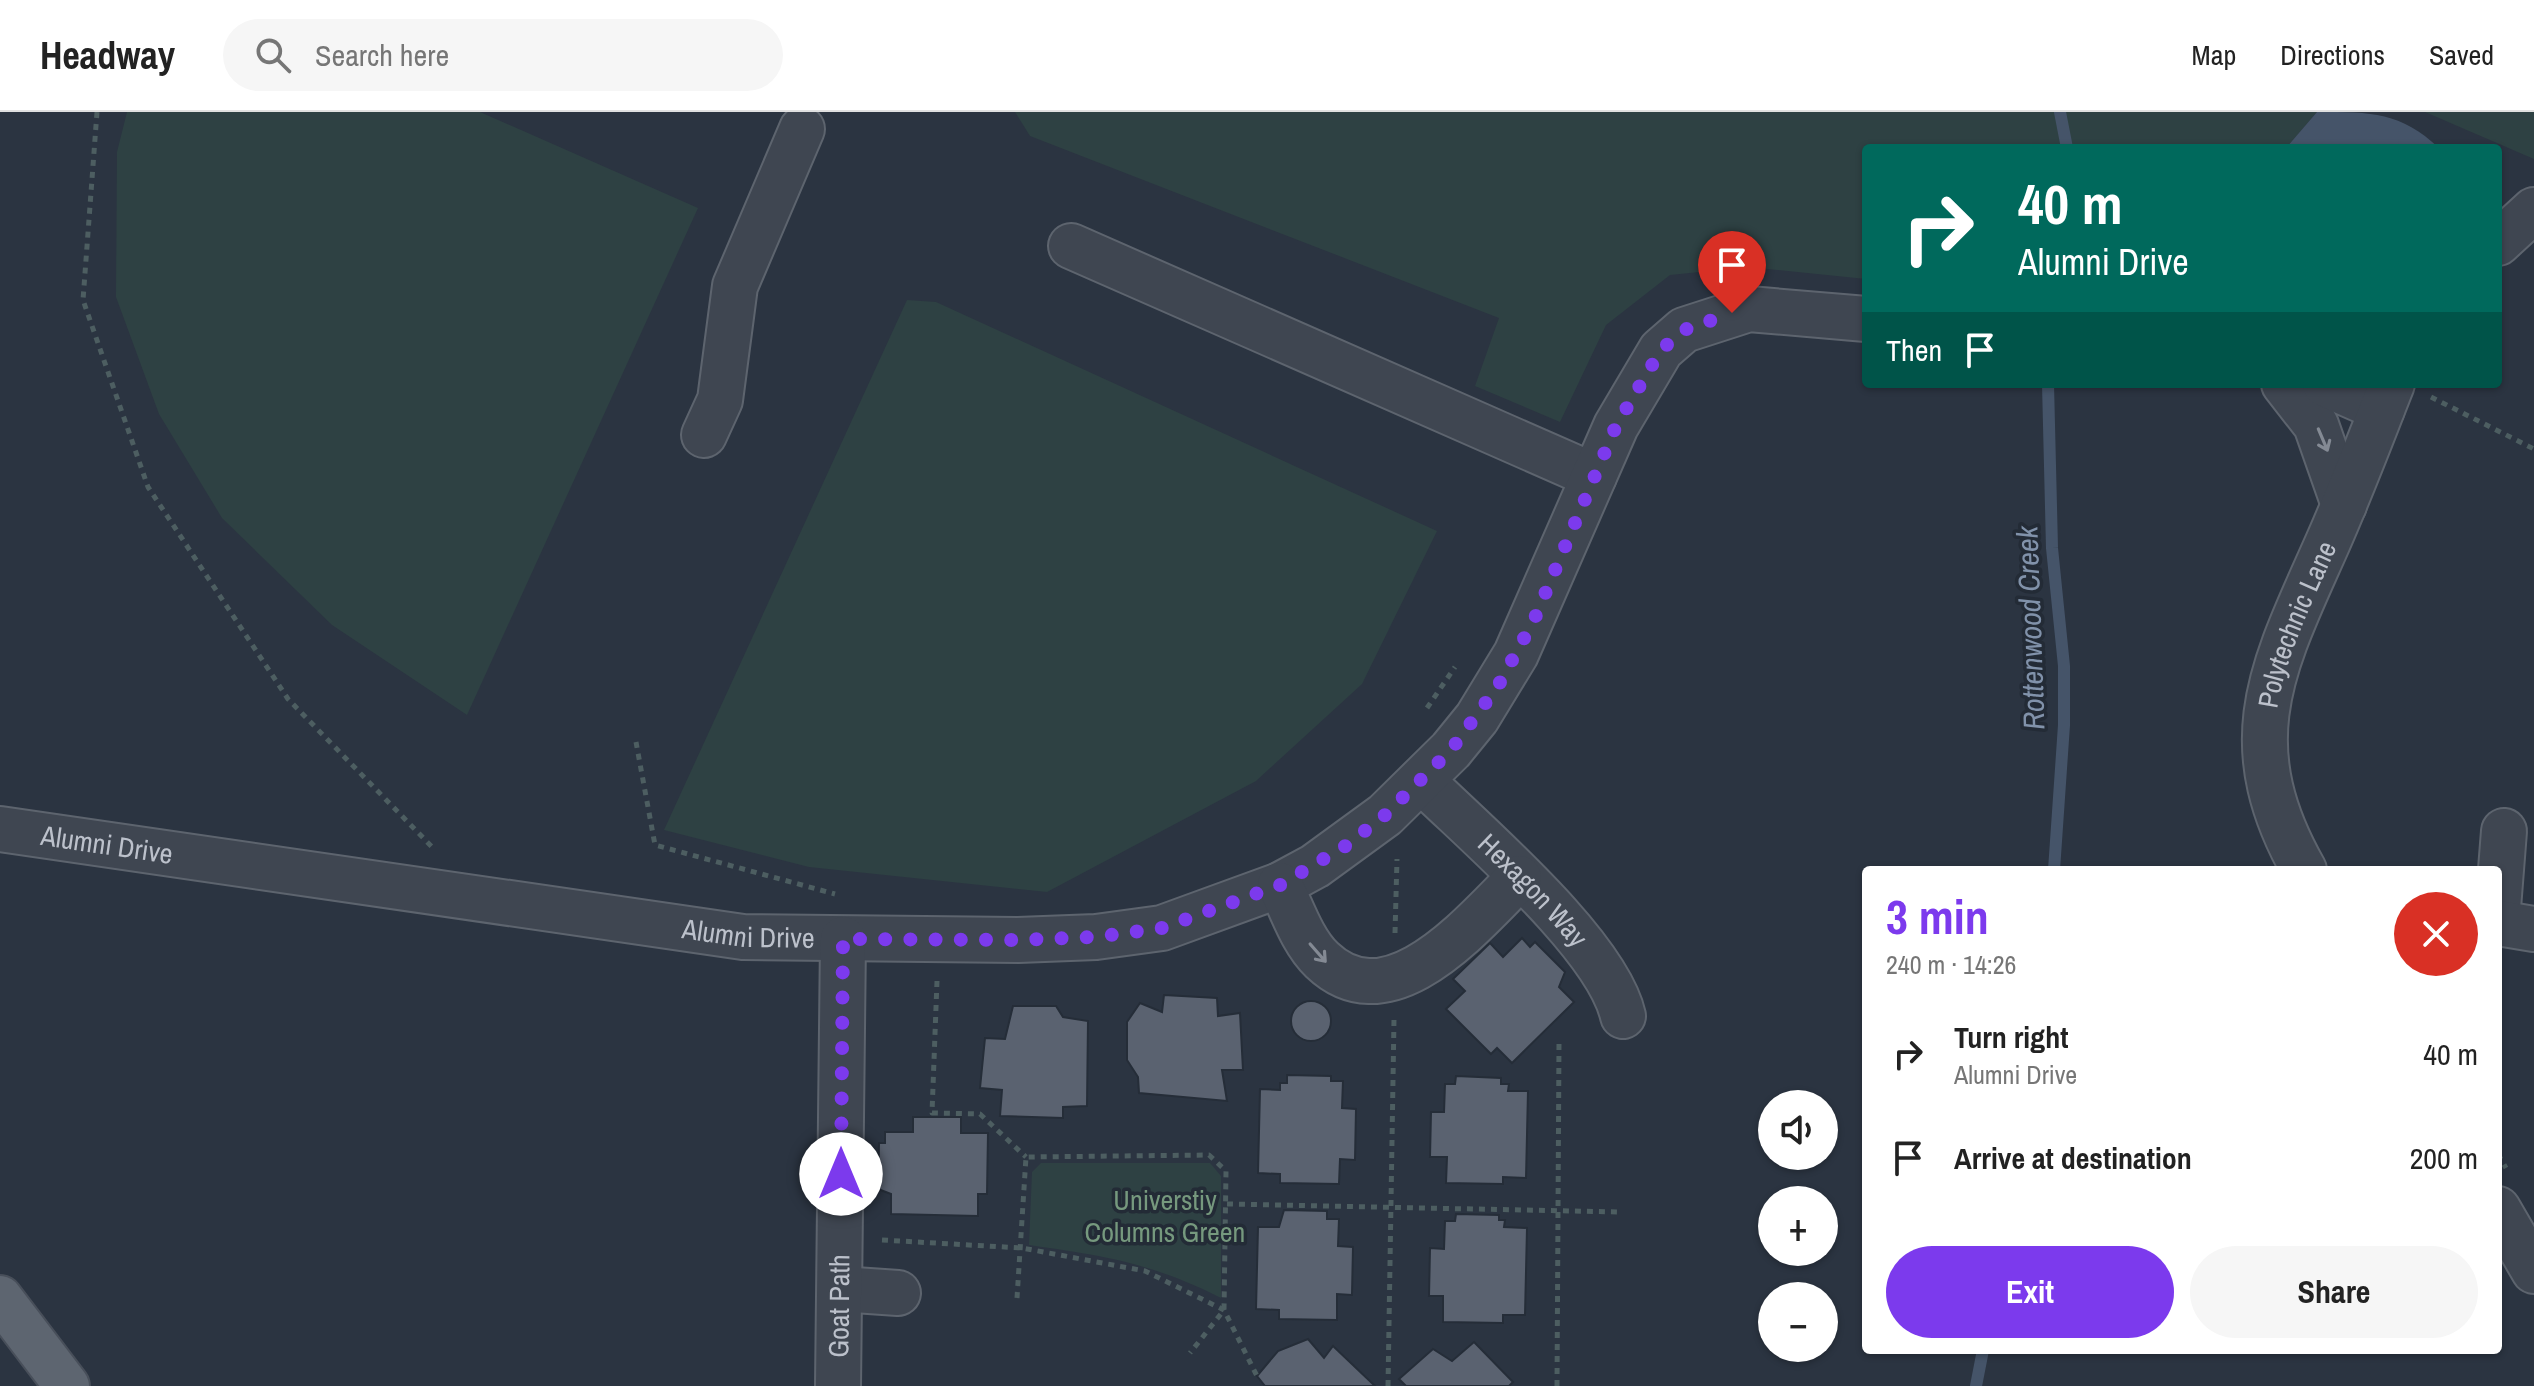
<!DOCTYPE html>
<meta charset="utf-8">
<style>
:root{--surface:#fff;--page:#f6f6f6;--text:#222;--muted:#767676;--line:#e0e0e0;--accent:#7c3aed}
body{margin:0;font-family:"Archivo Narrow",sans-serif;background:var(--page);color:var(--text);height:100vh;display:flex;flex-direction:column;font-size:30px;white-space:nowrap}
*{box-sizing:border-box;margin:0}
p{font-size:26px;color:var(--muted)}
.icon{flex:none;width:44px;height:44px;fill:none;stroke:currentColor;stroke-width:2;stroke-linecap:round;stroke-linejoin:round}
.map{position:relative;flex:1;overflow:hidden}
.details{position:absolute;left:1862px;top:754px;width:640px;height:488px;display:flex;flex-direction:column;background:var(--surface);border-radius:8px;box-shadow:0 2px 6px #0004}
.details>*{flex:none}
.top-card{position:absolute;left:1862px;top:32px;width:640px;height:244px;border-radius:8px;box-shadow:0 2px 6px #0004;background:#00695c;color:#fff;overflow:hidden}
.fabs{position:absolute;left:1758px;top:978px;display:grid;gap:16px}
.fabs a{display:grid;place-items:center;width:80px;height:80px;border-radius:50%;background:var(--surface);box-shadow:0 2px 6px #0004;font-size:40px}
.pin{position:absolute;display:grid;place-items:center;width:68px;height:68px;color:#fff;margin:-82px -34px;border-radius:50% 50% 50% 0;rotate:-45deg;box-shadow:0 0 8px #0007}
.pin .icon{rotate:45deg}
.me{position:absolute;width:88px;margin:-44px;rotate:0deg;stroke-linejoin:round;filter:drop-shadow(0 0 6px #0008)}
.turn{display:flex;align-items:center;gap:28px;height:168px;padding:0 24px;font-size:36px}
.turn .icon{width:104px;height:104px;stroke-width:2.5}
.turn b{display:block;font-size:56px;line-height:68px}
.then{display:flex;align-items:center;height:76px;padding:0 24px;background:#0003;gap:16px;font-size:30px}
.round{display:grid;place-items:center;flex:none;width:84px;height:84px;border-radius:42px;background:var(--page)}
.overview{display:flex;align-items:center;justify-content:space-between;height:136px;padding:0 24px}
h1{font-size:48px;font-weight:700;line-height:60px;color:var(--accent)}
.button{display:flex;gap:16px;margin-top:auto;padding:16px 24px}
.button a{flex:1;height:92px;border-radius:48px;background:var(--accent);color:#fff;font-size:32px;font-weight:700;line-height:92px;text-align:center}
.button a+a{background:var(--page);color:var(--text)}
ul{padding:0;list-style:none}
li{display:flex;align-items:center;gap:24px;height:104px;padding:0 24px}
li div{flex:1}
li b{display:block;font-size:30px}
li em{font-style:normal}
header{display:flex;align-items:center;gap:48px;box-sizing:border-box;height:112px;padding:0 40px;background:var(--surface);border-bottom:2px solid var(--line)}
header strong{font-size:38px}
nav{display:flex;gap:44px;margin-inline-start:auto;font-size:28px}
.search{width:560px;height:72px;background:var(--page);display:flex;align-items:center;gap:20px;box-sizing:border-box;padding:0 28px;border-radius:44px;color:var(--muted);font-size:30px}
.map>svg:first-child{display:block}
.green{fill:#2e4143}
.water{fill:#455469}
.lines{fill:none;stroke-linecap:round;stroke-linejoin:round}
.stream{stroke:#455469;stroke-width:12}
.building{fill:#5a6270;stroke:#252d38;stroke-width:2}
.minor-casing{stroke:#5d646e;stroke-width:48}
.major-casing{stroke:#484f5a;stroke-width:48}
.path{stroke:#4d5e61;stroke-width:5;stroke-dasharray:6 6;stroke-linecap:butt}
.minor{stroke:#3f4651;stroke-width:44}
.major{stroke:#5d6570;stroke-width:44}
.oneway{stroke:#848a94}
.route{stroke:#7c3aed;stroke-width:14;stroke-dasharray:0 25.2}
.labels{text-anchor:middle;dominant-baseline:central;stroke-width:7;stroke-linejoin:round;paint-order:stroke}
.street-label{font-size:28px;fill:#bcc1cb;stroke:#232b36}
.park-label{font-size:28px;fill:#76997e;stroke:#232b36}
.water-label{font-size:30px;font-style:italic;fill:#8192aa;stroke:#232b36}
</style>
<header>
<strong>Headway</strong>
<div class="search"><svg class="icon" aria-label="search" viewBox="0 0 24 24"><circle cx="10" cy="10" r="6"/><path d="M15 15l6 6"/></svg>Search here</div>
<nav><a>Map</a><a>Directions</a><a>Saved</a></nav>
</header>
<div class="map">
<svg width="2534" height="1274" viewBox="0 0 2534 1274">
<rect width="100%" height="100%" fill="#2b3441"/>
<g class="green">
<path d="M127 0H480L698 96 467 603 332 513 222 406 159 302 116 185 117 40Z"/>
<path d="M1015 0H2317L2286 36H1866V167L1748 155 1670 163 1606 213 1560 310 1475 274 1499 206 1030 24Z"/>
<path d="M2425 0H2534V47Z"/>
<path d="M907 188 936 190 1437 419 1362 572 1256 669 1047 780 809 755 664 718Z"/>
<path d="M1041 1051H1210L1221 1064V1186C1152 1151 1105 1144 1029 1133L1032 1060Z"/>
</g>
<path class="water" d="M2317 0C2373 0 2400 0 2439 36H2286Z"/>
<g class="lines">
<g class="stream">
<path d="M2060 0 2067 36"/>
<path d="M2048 272 2052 436 2064 554V613L2054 758"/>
<path d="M1976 1274 1983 1238"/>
</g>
</g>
<g class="building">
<path d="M1522 826 1530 835 1535 830 1565 860 1559 875 1574 890 1512 951 1497 936 1491 942 1446 897 1465 879 1453 867 1490 831 1503 845Z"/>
<path d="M1164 883 1217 886 1218 904 1240 901 1243 958H1222L1227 989 1139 981 1138 965 1127 948V910L1140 891 1162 900Z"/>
<circle cx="1311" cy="909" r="20"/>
<path d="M1013 894H1056L1063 905 1088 909 1087 994 1063 995V1006L1000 1004 1002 978 980 976 985 926 1005 927Z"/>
<path d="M1287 963 1331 964V969H1343L1342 996 1356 997 1355 1048 1340 1047 1339 1072 1280 1071V1062L1258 1061 1260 977 1280 978V971H1287Z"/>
<path d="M1456 964 1501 966V972H1509L1508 979H1528L1526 1066 1503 1065V1072L1446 1071 1447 1045H1430L1431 1000H1444L1445 972H1455Z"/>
<path d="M913 1005H961V1021H988L987 1082H978V1104L891 1102V1082L878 1077 879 1031H885V1020H913Z"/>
<path d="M1284 1098 1327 1099V1107H1339L1338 1134 1353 1135 1352 1183 1337 1182V1208L1279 1207V1198L1256 1197 1258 1115H1279Z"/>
<path d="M1456 1102 1499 1103V1108H1505L1504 1115 1527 1116 1525 1203H1503V1211L1443 1210V1184H1429L1430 1136 1444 1137 1445 1109H1455Z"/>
<path d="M1308 1227 1324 1246 1333 1234 1375 1274H1265L1257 1264 1278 1239Z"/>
<path d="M1474 1230 1513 1270 1509 1274H1406L1399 1267 1433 1237 1452 1249Z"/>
</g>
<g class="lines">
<defs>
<g id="minor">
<path d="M2498 131 2534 98"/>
<path d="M1071 134 1594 364"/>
<path d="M2284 272 2316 313 2344 393"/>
<path d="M2325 272 2382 297"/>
<path d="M704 323 720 288 735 174 802 17"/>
<path id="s1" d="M1422 669C1476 722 1607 833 1623 904"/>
<path id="s2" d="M0 717 743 825 1018 828 1096 825 1162 816 1280 773 1315 754 1385 703 1451 638 1477 606 1516 542 1616 314 1661 238 1684 218 1749 197 1866 207"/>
<path id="s3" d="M2304 758C2230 628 2274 552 2328 430 2351 378 2371 325 2392 272"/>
<path d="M1280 773C1292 797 1302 829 1322 848 1390 913 1473 811 1519 766"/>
<path d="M2498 796 2504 719"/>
<path d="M2498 811 2534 817"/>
<path d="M2498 1097 2534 1159"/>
<path d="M840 1177 898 1181"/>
<path id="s4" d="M838 1274 843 827"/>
</g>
<path id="major" d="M0 1186 67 1274"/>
</defs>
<use href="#minor" class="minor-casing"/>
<use href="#major" class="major-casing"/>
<g class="path">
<path d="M97 0 83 188 148 375 288 587 435 738"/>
<path d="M2431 285 2534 337"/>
<path d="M1427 596 1455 555"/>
<path d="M636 630 655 733 835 782"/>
<path d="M1395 821 1397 747"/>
<path d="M937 869 932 1001 980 1002 1026 1045"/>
<path d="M2498 1042 2506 1056"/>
<path d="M1227 1092 1621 1100"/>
<path d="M882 1128 1022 1136 1145 1159 1224 1198 1257 1264"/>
<path d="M1017 1186 1026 1045 1209 1043 1226 1059 1224 1198 1190 1241"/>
<path d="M1388 1274 1394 907"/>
<path d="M1557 1274 1559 930"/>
</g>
<use href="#minor" class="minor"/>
<use href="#major" class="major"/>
</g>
<defs><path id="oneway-shaft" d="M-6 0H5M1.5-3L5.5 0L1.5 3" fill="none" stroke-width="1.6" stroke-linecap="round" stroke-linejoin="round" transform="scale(2)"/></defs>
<g class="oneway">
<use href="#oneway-shaft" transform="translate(2323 328) rotate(67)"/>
<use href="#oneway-shaft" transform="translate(1318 841) rotate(49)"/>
</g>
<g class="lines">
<path class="route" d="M841 1062 843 827 1018 828 1096 825 1162 816 1280 773 1347 733 1385 703 1451 638 1498 574 1534 508 1616 314 1661 238 1684 218 1732 201"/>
</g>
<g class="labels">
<g class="street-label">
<text stroke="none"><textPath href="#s3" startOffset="258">Polytechnic Lane</textPath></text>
<text stroke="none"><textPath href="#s2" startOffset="108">Alumni Drive</textPath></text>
<text stroke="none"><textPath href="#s1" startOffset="156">Hexagon Way</textPath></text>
<text stroke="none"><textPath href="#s2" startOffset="756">Alumni Drive</textPath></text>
<text stroke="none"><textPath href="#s4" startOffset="80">Goat Path</textPath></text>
</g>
<g class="park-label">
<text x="1165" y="1088">Universtiy<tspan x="1165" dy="32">Columns Green</tspan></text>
</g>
<g class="water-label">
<text transform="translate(2030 516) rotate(-92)">Rottenwood Creek</text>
</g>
</g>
</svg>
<div class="fabs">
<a><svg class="icon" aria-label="sound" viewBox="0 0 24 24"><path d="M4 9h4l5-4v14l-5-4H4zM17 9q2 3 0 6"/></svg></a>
<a>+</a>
<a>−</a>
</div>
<div class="pin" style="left:1732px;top:201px;background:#d93025"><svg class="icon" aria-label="arrive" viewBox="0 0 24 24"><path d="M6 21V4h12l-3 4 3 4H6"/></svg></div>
<svg class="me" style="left:841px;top:1062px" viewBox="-20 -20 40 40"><circle r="19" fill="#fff"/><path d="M0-13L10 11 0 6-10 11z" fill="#7c3aed"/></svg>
<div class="top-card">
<div class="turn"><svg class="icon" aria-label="right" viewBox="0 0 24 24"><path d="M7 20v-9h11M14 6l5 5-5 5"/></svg><div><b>40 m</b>Alumni Drive</div></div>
<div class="then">Then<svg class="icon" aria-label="arrive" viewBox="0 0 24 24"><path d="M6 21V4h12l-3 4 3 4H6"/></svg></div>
</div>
<section class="details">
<div class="overview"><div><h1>3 min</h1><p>240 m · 14:26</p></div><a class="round" style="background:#d93025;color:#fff"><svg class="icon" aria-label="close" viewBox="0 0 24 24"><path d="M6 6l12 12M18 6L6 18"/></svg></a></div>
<ul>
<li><svg class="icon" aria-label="right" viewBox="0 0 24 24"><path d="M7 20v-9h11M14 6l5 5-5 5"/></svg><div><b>Turn right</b><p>Alumni Drive</p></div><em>40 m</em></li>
<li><svg class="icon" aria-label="arrive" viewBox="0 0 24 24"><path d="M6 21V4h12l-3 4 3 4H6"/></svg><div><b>Arrive at destination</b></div><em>200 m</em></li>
</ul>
<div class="button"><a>Exit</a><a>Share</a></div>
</section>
</div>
